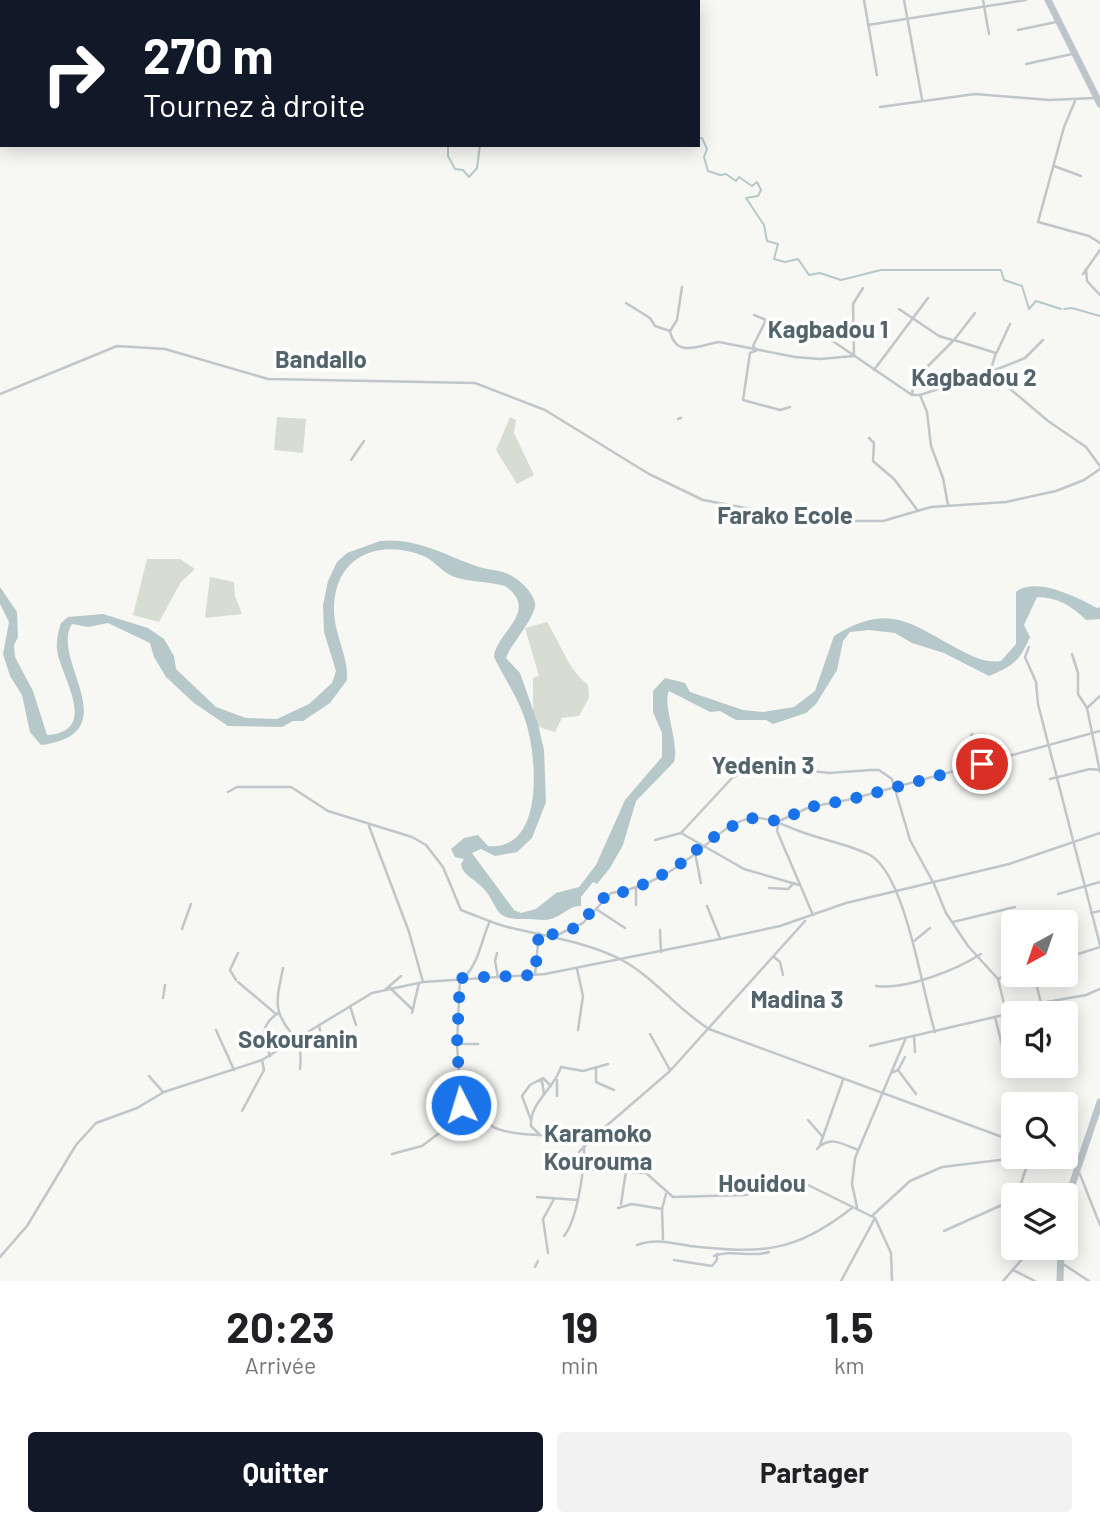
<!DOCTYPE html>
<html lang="fr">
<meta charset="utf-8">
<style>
:root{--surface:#fff;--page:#f2f2f2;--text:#202124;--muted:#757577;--accent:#111827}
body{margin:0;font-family:Barlow,sans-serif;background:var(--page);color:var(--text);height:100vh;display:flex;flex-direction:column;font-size:26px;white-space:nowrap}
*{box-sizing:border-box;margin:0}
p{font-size:23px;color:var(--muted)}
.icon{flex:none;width:38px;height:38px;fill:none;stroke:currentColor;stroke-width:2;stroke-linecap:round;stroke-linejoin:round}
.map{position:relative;height:1281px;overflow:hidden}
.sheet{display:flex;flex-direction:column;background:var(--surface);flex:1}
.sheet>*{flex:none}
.guide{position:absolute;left:0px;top:0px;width:700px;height:147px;box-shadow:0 4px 18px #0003;background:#111827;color:#fff;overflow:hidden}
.needle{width:46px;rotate:220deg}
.fabs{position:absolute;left:1001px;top:910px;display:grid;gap:14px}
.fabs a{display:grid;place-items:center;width:77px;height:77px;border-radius:7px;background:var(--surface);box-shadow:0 4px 18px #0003;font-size:35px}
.pin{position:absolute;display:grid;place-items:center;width:60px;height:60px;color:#fff;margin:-30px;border:4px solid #fff;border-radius:50%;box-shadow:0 2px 7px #0007}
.me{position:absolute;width:77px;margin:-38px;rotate:355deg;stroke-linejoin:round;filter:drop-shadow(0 0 5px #0008)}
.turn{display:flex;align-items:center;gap:24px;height:147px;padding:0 28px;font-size:32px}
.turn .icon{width:91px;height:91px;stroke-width:2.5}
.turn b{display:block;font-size:49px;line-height:60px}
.eta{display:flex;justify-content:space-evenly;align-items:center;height:119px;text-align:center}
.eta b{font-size:42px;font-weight:700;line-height:49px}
.action{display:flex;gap:14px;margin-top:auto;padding:14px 28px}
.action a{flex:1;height:80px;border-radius:7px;background:var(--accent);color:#fff;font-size:28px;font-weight:700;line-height:80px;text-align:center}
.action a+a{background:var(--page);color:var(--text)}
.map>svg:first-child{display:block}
.green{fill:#d8ddd3}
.water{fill:#b6c8ca}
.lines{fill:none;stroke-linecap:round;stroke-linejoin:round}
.stream{stroke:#b6c8ca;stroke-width:2}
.street{stroke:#c0c6c9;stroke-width:2.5}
.highway{stroke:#bcc6ca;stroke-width:7}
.route{stroke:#1a73e8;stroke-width:12;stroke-dasharray:0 21.6}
.labels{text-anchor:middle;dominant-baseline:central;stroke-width:7;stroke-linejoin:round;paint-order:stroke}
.neighbourhood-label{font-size:24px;font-weight:bold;fill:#53646c;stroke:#fff}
</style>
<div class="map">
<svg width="1100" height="1281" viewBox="0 0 1100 1281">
<rect width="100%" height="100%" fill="#f7f7f4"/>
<g class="green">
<path d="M277 417 306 419 303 453 274 450Z"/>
<path d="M510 417 516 420 514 433 534 475 517 484 496 450Z"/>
<path d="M147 559H180L195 569 181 582 159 622 133 615Z"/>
<path d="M210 577 234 582 235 596 242 614 205 618Z"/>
<path d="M547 622C562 646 567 668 588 685L589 698 579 716 562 718 555 732 539 727 533 715V678L539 676 525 628Z"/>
</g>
<path class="water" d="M380 541C416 537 447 556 479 567 488 570 501 570 510 575 520 580 533 592 535 603 537 616 510 645 506 658L520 673 538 724 544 750 546 802 532 838 517 852 495 856 481 849 472 853 514 910 521 913 536 909 556 893 579 887 596 865 625 800 662 757V733L653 712V691L665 678 685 683 690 692 743 710 763 712 794 707 815 691 834 636C890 602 909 623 960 650 973 657 986 663 1001 661L1016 644V592C1037 576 1078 598 1097 608L1100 607V619L1086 620C1072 606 1057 597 1037 597L1024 625 1030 637C1018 664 1012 666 989 676L944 653 912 643 895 633 869 630 850 632 843 641 837 670 816 704 806 713 773 724 766 720H736L720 711 710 712 669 691C662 705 680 744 674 762L636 801 623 845 610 868 597 884 593 882 581 897V906C571 905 565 913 556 917 547 922 538 919 529 919 491 920 502 910 483 888 475 879 463 876 461 864L464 859 455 857 451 849 464 838 478 835 488 846C544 851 537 761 527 726 520 700 505 680 494 657 495 633 541 611 505 586 488 581 466 582 452 576 441 571 433 559 421 555 377 539 335 557 334 608 333 632 349 657 347 680L330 703 303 721H293L282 727 228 726 194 703 166 677 154 657 150 643 108 623 88 627 72 624C49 659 130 733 41 745L30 732 22 695 10 676 3 654 9 622 0 604V587L17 612 18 637 14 645 15 657 33 691 47 735C101 732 60 675 57 650 56 642 58 632 61 623L68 617 103 614 148 628 164 639 174 656 176 669 216 707 246 718 277 719 309 704 332 683 336 671 324 632 323 605 328 581 337 562 347 553Z"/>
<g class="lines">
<g class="stream">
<path d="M90 0 91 2"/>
<path d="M111 0 112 2"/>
<path d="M102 2 105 0"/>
<path d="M698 138H702L707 149 704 157 708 171 720 175 726 174 736 181 739 177 752 186 757 182 761 190 758 196 746 198 764 225 767 241 778 244 774 259 785 262 798 259 809 275 820 273 841 280 881 270H1001L1004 280 1022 286 1029 309 1036 301 1061 309"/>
<path d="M448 145V156L455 169 463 170 469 177 477 168 480 145"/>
<path d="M1064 309 1072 308 1100 316"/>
</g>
<g class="street">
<path d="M864 0 877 75"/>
<path d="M904 0 922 99"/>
<path d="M983 0 989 34"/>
<path d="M868 25 1026 0"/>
<path d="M1018 30 1056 22"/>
<path d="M1026 64 1072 54"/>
<path d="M1075 101 1064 127 1038 222 1089 236 1100 243"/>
<path d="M880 107 975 94 1049 100 1094 98"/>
<path d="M1054 166 1081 176"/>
<path d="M1086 269 1087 281 1100 295"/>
<path d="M1083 274 1100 250"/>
<path d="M682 287 677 320 670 331C676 359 700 345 719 342L795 357 820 359 854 356 853 304 863 288"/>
<path d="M626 303 650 318 655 326 670 331"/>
<path d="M899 309 939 336 952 340"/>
<path d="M754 315 766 320 753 346 757 350 750 353 743 400 780 410 790 407"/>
<path d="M818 331 912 395H920L990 372 996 353 954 340 975 313"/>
<path d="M1043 340 1025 358 990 372 1048 421 1086 447 1100 466"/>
<path d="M997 352 1010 324"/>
<path d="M874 370 928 298"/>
<path d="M924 370 954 340"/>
<path d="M0 394 117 346 165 349 268 379 475 383 545 410 649 474 703 500 815 521H883L931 507 1006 502 1056 491 1084 480 1100 469"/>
<path d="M912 395 913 388"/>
<path d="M920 395 927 412 931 446 943 478 948 505"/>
<path d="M678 419 681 418"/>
<path d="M869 438 874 443 873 461 894 479 918 511"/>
<path d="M351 460 364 441"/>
<path d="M1029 647 1025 657 1036 682 1038 704 1100 945"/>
<path d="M1072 654 1078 673V694L1087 708 1100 772"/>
<path d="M1087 708 1100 696"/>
<path d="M971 736 972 734"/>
<path d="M1050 779 1090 769 1100 770"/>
<path d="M228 792 237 787H291L328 811 412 837 426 845 443 867 461 910C478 916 495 925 512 928 549 937 586 942 620 959 654 977 677 1009 709 1029L1013 1141"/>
<path d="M369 826 409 932 423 982"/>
<path d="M655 840 681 833"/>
<path d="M695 853 701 883"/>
<path d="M799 885 744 869 681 833 732 778 745 771 769 766 829 773 871 770H879L892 779 910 840 934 884 946 913 968 946 998 979 1013 973"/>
<path d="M769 888 788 889 794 883"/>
<path d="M1058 894 1100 882"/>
<path d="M636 905V887"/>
<path d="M707 906 720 938"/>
<path d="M596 909 625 928"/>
<path d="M1091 913 1100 911"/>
<path d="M813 915 777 831 779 821 810 807 852 799 1100 731"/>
<path d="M953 922 1015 907"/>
<path d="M182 929 191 904"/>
<path d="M660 930 661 952"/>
<path d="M555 936 583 923 611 893C637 890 666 876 688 859 704 848 716 834 734 824 760 811 775 822 799 831 822 840 849 844 870 855 906 875 922 992 935 1032"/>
<path d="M914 941 930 928"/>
<path d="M497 953 495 961 498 977"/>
<path d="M774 957 780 962 783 975"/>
<path d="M1066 958 1100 947"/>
<path d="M283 968C281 980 275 999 279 1012 288 1039 304 1033 300 1069"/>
<path d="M577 969 583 996 578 1030"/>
<path d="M535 975 539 933"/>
<path d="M1034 975 1041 1003 1086 995 1100 989"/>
<path d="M465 977C480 960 481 940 490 921"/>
<path d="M460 978 457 1044 461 1105"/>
<path d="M998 979 1005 1008 1012 1013 1041 1003 1043 1013"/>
<path d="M236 980 230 970 238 953"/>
<path d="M238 982 276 1014 279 1013"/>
<path d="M876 986C906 990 956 970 981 954"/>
<path d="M390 988 412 1009"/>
<path d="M386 989 401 976"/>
<path d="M163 998 165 985"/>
<path d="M350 1006 356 1025"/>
<path d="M412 1013 419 983"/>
<path d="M995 1017 1002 1045"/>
<path d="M319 1025 323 1048"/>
<path d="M216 1030 234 1070"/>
<path d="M650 1034 670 1070"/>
<path d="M914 1036 915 1052"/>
<path d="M457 1044H478"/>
<path d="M870 1046 1012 1013"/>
<path d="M270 1056C264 1038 259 1026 277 1014"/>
<path d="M596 1067V1082L614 1090"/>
<path d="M898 1070 905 1057"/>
<path d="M891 1073 898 1070 916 1094"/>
<path d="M149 1076 163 1092"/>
<path d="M538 1081H542L544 1094"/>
<path d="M461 1094 482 1100C486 1108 484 1121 492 1126 506 1137 578 1137 597 1134L670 1071 805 921"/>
<path d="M557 1096V1080"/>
<path d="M242 1111 264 1070 262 1060"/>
<path d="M531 1120 522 1096 530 1085 543 1078 551 1086"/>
<path d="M808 1120 822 1136"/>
<path d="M539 1134 531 1126C529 1103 555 1088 561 1067L583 1071 608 1064"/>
<path d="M820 1145 843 1080"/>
<path d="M817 1149C830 1135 843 1144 858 1150"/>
<path d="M579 1152 597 1134"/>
<path d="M392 1154 422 1146 450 1125 488 1123"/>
<path d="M1053 1157 1079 1163"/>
<path d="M581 1169 646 1173 673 1197 745 1195 794 1181 802 1182 875 1218 891 1253 892 1281"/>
<path d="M1079 1172 1100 1225"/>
<path d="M1017 1195 1030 1157"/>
<path d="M537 1197 578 1200"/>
<path d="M621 1204 626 1171"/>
<path d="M857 1207 852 1184 855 1158 905 1040"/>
<path d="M618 1208 632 1204 662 1209"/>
<path d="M873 1215 910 1181 942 1167 1024 1157"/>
<path d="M944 1231 1013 1200"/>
<path d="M564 1236C578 1219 587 1158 583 1136"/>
<path d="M663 1239 662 1209 666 1194"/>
<path d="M637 1245C656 1238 671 1243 690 1246 761 1254 794 1253 852 1208"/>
<path d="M548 1253 543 1219 554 1199"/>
<path d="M714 1256C733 1249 750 1258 769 1252"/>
<path d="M0 1257 27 1226 76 1145 96 1123 137 1108 164 1092 262 1060 372 993 423 982 545 974 720 939 780 926 846 903 1009 864 1100 833"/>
<path d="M674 1260 712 1266 717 1260V1254"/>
<path d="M1063 1264 1089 1281"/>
<path d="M535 1267 538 1261"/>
<path d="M1013 1270 1035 1281"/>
<path d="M841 1281 875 1218"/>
<path d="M1003 1281 1032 1248"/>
</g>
<g class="highway">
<path d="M1048 0 1100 104"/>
<path d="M1066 1203 1100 1102"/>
<path d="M1060 1281 1061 1248"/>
</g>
</g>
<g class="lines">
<path class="route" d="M461 1105 457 1044 460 978 535 975 539 932C578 943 586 910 611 892H628L660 876 690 858 700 846 728 828 750 818 779 821 810 807 852 799 982 764"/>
</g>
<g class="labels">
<g class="neighbourhood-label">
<text x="828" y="328">Kagbadou 1</text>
<text x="321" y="358">Bandallo</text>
<text x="974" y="376">Kagbadou 2</text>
<text x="785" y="514">Farako Ecole</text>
<text x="763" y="764">Yedenin 3</text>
<text x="797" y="998">Madina 3</text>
<text x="298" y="1038">Sokouranin</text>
<text x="598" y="1132">Karamoko<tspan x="598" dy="28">Kourouma</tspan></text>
<text x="762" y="1182">Houidou</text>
</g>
</g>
</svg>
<div class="fabs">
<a><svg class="needle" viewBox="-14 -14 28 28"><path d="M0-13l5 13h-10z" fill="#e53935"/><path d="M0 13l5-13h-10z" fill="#757577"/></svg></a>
<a><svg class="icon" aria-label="sound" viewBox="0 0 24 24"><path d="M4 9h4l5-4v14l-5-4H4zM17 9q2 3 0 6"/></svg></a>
<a><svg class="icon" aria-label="search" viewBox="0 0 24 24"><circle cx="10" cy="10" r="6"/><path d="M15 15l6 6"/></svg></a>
<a><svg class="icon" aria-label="layers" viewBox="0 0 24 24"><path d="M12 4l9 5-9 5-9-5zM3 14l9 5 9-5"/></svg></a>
</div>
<div class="pin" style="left:982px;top:764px;background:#d93025"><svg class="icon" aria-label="arrive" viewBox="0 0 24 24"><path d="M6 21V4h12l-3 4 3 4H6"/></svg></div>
<svg class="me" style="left:461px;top:1105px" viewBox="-20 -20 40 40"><circle r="17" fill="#1a73e8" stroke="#fff" stroke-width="3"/><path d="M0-11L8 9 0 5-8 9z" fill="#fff"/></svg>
<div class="guide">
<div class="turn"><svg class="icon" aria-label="right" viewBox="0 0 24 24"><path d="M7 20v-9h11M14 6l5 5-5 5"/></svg><div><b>270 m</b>Tournez à droite</div></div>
</div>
</div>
<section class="sheet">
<div class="eta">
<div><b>20:23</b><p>Arrivée</p></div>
<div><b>19</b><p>min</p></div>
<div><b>1.5</b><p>km</p></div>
</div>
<div class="action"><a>Quitter</a><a>Partager</a></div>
</section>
